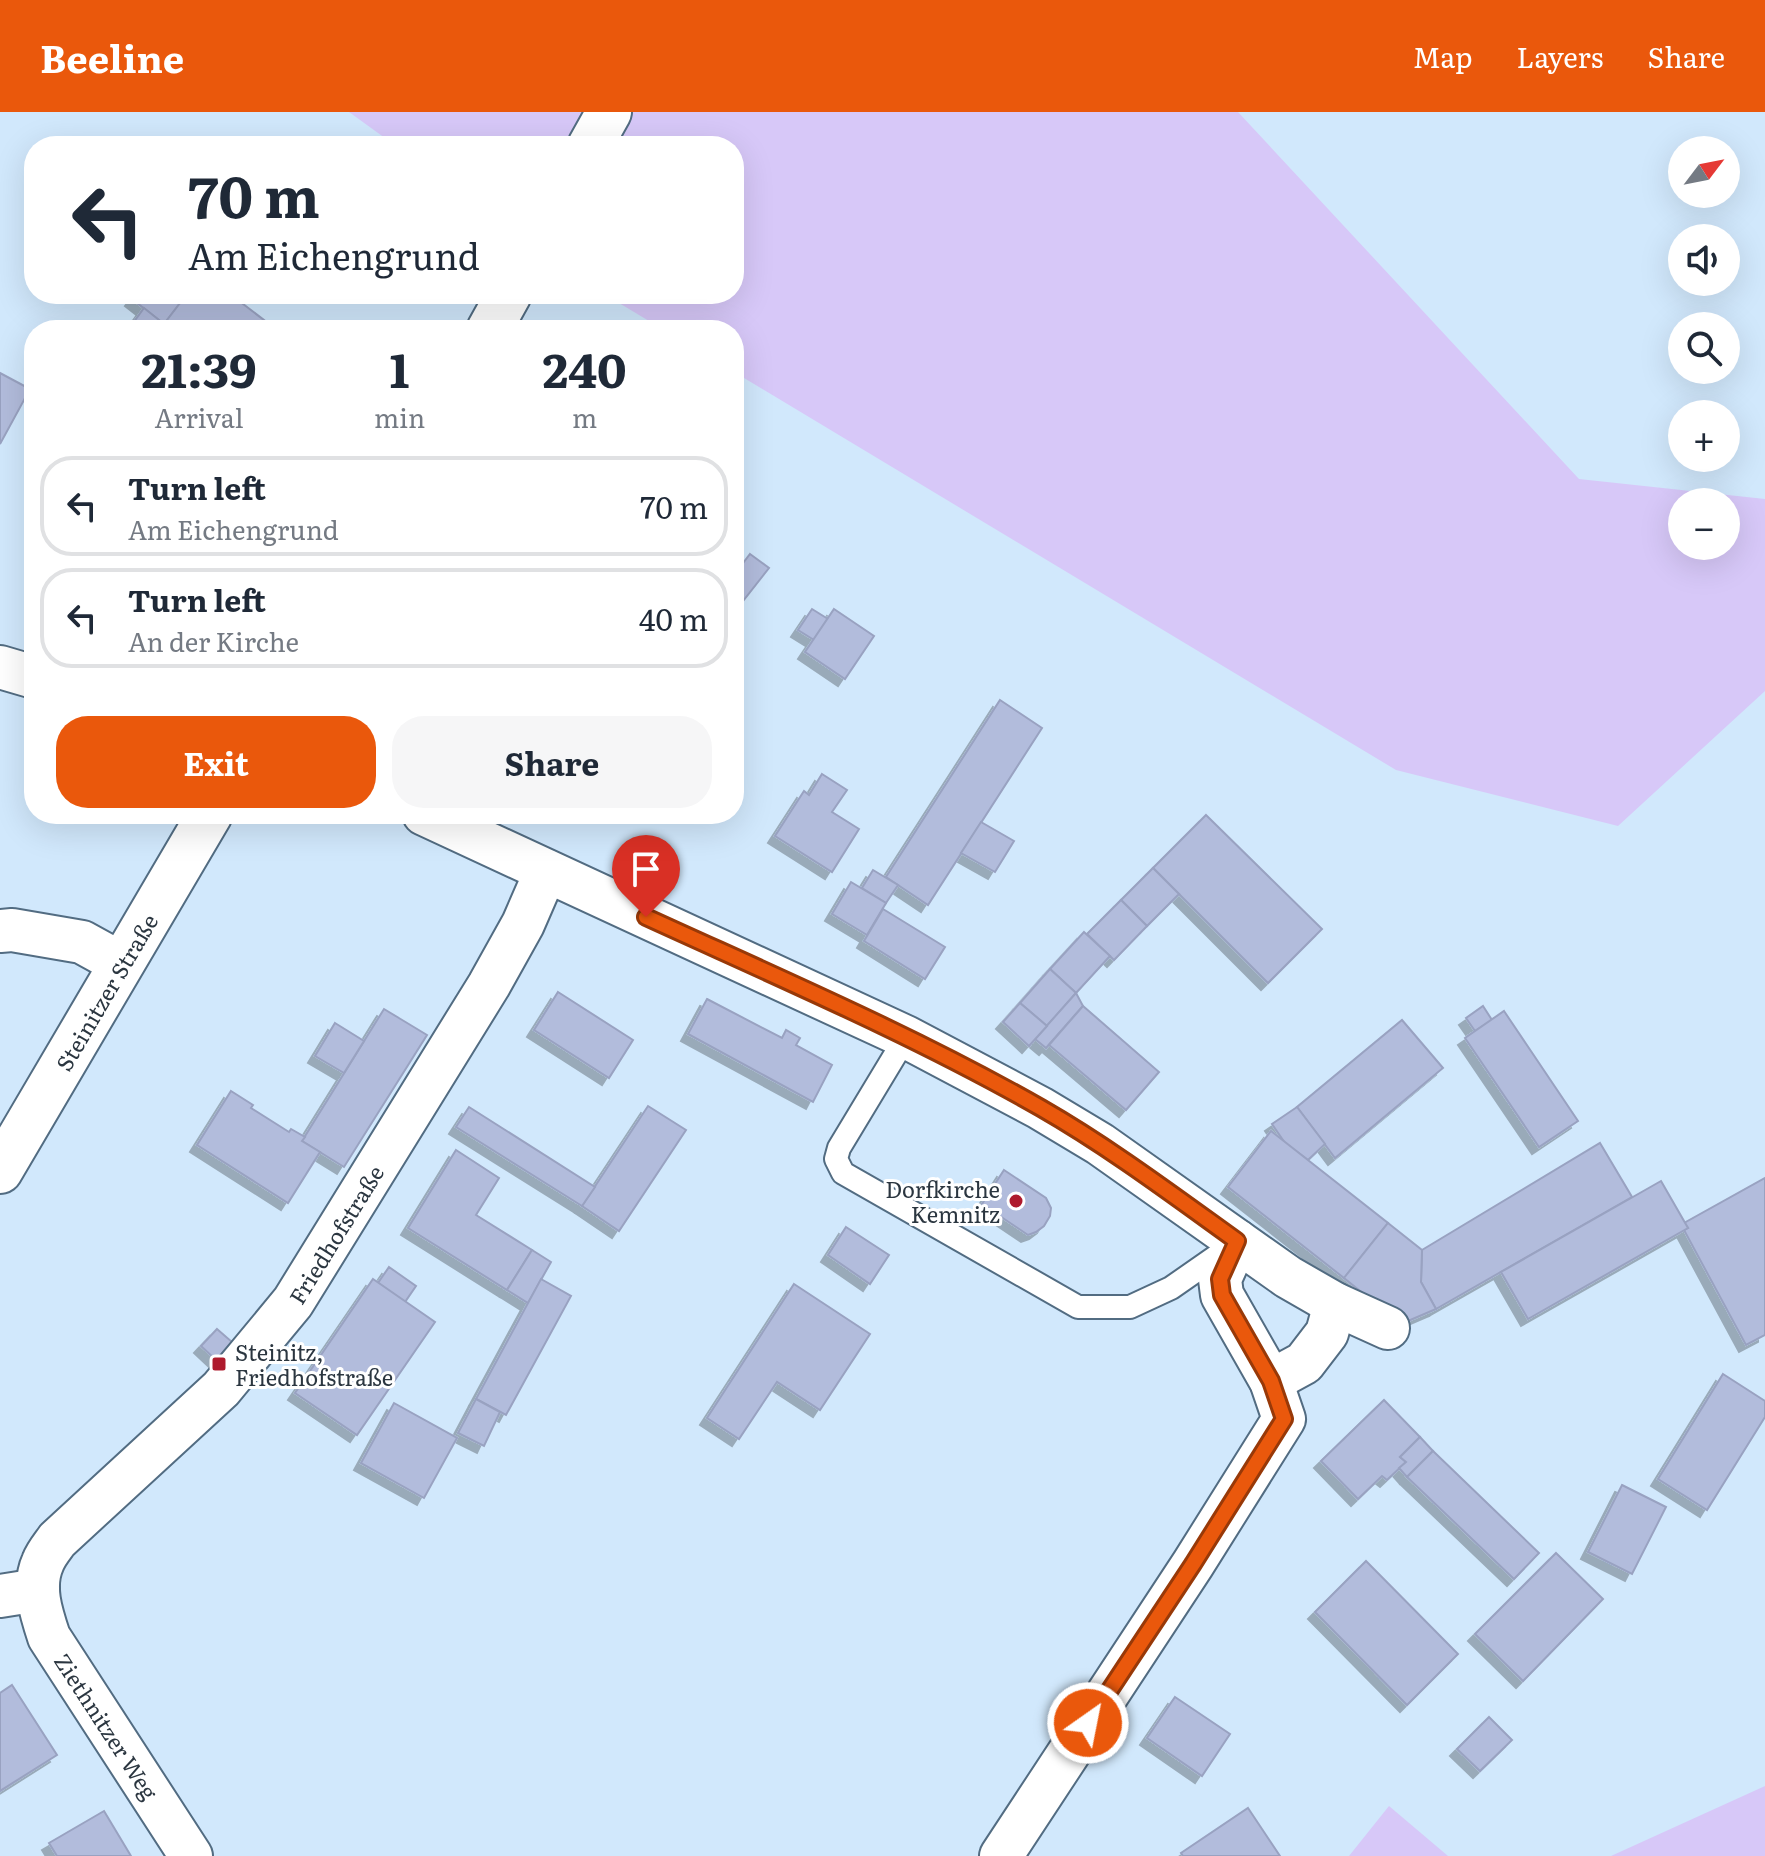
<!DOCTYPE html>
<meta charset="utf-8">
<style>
:root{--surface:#fff;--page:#f6f6f7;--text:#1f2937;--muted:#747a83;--line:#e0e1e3;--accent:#ea580c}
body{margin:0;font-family:Literata,serif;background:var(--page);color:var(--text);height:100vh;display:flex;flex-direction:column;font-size:30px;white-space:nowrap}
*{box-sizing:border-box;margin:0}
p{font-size:26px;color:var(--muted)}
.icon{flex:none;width:44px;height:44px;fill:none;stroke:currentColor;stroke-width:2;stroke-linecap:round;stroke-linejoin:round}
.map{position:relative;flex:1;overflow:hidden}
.details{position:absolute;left:24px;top:208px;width:720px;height:504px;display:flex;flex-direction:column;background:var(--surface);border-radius:32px;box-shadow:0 8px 32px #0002}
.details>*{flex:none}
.top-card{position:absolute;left:24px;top:24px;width:720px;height:168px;border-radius:32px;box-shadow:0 8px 32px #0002;background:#fff;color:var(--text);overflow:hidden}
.needle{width:52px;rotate:58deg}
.buttons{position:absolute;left:1668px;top:24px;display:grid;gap:16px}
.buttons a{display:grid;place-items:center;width:72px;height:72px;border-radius:50%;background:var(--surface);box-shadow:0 8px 32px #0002;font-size:40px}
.pin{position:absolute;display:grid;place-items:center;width:68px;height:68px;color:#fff;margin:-82px -34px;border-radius:50% 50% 50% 0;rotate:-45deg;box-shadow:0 0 8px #0007}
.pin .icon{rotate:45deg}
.me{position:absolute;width:88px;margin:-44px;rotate:33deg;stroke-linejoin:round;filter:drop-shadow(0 0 6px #0008)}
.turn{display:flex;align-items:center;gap:28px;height:168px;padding:0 32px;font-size:36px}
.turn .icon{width:104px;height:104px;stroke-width:2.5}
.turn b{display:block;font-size:56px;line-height:68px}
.eta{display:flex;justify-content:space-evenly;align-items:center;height:136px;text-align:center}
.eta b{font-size:48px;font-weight:700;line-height:56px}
.primary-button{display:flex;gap:16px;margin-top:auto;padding:16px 32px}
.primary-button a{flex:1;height:92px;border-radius:32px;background:var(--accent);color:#fff;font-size:32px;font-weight:700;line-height:92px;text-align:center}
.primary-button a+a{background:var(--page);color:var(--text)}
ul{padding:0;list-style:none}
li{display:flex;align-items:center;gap:24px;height:100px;margin:0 16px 12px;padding:0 16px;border:4px solid var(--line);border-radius:32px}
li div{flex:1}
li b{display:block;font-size:30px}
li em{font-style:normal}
header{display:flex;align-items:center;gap:48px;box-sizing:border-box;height:112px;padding:0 40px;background:var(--accent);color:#fff}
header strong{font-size:38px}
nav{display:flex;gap:44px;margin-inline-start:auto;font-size:28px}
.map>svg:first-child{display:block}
.green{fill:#d7c8f8;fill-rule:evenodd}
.building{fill:#b2bcdc;stroke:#99a2c1;stroke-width:2;filter:url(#shadow)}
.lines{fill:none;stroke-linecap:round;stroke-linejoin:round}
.lane-casing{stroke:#526c82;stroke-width:26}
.street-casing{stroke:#526c82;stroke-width:46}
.secondary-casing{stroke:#526c82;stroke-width:48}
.lane{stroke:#fff;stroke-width:22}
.street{stroke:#fff;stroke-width:42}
.secondary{stroke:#fff;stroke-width:44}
.route-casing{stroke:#983908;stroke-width:20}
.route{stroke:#ea580c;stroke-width:14}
.poi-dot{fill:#ae1a2d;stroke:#fff;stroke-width:3}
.labels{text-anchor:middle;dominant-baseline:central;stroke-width:6;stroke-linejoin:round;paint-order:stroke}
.street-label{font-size:22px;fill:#2b3640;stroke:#fff}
.poi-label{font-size:22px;fill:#2b3640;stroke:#fff;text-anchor:end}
</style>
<header>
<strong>Beeline</strong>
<nav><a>Map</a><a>Layers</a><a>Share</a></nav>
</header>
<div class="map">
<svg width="1765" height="1744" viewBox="0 0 1765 1744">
<defs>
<filter id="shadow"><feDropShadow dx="-7" dy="7" stdDeviation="0" flood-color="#0004"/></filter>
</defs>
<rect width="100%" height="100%" fill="#d1e8fc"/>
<g class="green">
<path d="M349 0H1238L1579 367 1765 387V579L1618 714 1396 658 734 260V218H664L604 182H734V34H396ZM1682 390H1726V434H1682Z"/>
<path d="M1765 1674V1744H1611Z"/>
<path d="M1389 1694 1448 1744H1349Z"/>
</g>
<g class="building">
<path d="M136 182H187L164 212 132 187Z"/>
<path d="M187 182H230L277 218H172L164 212Z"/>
<path d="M144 196 164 212 172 218H128Z"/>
<path d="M0 261 30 277 0 332Z"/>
<path d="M750 442 769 456 743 489 734 482V463Z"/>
<path d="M812 497 828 507 814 528 798 518Z"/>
<path d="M834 497 874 524 845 567 805 540Z"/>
<path d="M1000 588 1042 616 928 793 886 765Z"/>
<path d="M822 662 847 678 832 700 859 717 832 760 775 724 804 679 809 683Z"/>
<path d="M1206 703 1322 817 1268 871 1153 756Z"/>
<path d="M981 710 1014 729 995 760 961 741Z"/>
<path d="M1153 756 1179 782 1147 814 1121 788Z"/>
<path d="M873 758 898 773 886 791 862 776Z"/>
<path d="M851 770 886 791 867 823 832 802Z"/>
<path d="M1121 788 1147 814 1114 848 1087 822Z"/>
<path d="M883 797 945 835 925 867 864 829Z"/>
<path d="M1084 820 1110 844 1076 881 1050 857Z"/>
<path d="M1050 857 1076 881 1047 914 1020 891Z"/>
<path d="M558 880 633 928 609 966 534 918Z"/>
<path d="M1076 881 1083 894 1046 936 1035 927Z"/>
<path d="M707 887 782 926 786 918 800 926 796 933 832 953 813 990 688 922Z"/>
<path d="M1020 891 1047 914 1029 934 1003 910Z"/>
<path d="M1083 894 1159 960 1126 998 1049 933Z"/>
<path d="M1483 894 1492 908 1475 919 1466 906Z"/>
<path d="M384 897 427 923 344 1055 302 1029Z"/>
<path d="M1504 899 1578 1009 1539 1035 1465 926Z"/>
<path d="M1402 908 1443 956 1335 1046 1297 995Z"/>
<path d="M335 911 364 929 344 961 315 944Z"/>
<path d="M231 979 253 993 251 996 289 1020 291 1017 305 1025 302 1029 320 1040 288 1091 197 1033Z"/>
<path d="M648 994 686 1018 619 1119 582 1094Z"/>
<path d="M469 995 595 1075 582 1094 456 1015Z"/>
<path d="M1297 995 1325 1032 1308 1048 1285 1031 1272 1012Z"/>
<path d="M1271 1019 1388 1111 1344 1166 1228 1075Z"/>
<path d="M1600 1031 1632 1085 1436 1197 1421 1170 1422 1138Z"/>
<path d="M456 1038 499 1066 476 1103 532 1138 507 1178 408 1116Z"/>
<path d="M1004 1058 1046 1086 1051 1096 1050 1104 1044 1114 1036 1120 1028 1123 982 1092Z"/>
<path d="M1765 1066V1223L1746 1233 1684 1118 1688 1116 1684 1111Z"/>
<path d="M1661 1069 1688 1116 1528 1207 1501 1160Z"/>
<path d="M1388 1111 1422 1138 1421 1170 1436 1197 1401 1212 1344 1166Z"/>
<path d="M846 1115 889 1143 870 1172 828 1143Z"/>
<path d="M532 1138 551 1150 528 1191 507 1178Z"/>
<path d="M389 1155 416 1174 405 1190 378 1171Z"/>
<path d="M373 1167 435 1210 357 1323 295 1281Z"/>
<path d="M541 1167 571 1184 506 1303 476 1287Z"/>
<path d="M794 1172 870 1222 820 1298 777 1270 739 1327 707 1306Z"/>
<path d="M217 1217 232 1230 216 1248 201 1234Z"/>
<path d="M1723 1262 1765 1289V1305L1707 1398 1658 1367Z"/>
<path d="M476 1287 500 1300 484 1334 458 1321Z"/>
<path d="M1384 1288 1420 1325 1400 1345 1406 1350 1387 1368 1382 1364 1358 1387 1321 1349Z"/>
<path d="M394 1291 457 1326 424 1386 361 1351Z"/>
<path d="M1420 1325 1433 1339 1407 1365 1399 1356 1406 1350 1400 1345Z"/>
<path d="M1433 1339 1539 1441 1514 1467 1407 1365Z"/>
<path d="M1622 1373 1666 1395 1632 1462 1588 1440Z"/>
<path d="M1556 1441 1603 1487 1523 1569 1475 1522Z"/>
<path d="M1366 1449 1458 1542 1407 1593 1315 1500Z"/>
<path d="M12 1573 57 1643 0 1679V1581Z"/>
<path d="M1175 1585 1230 1622 1202 1664 1147 1626Z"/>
<path d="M1489 1605 1512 1628 1480 1659 1457 1637Z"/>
<path d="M1248 1696 1280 1744H1183L1181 1741Z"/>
<path d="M104 1699 131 1744H57L49 1731Z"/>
</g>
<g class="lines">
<defs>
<path id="lane" d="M906 925 839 1036 836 1047 843 1061 1078 1195H1130L1171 1176 1227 1137"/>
<g id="street">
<path d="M0 555 34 565"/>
<path d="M424 702 906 925 1040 996 1100 1032 1288 1165 1335 1192 1388 1216"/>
<path d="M0 819 12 818 82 830 122 852"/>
<path d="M1271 1269 1304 1251 1327 1221 1335 1192"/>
<path d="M0 1484 38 1478"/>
<path id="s1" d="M191 1744 49 1525C41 1501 32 1474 43 1450 46 1442 52 1435 57 1428L221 1277 293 1190 489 873 523 812 546 759"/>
<path d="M1001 1744 1193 1452 1284 1307 1271 1269 1222 1183 1220 1167 1237 1129"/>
</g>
<g id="secondary">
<path d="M590 34 609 0"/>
<path d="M489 218 509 182"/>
<path id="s2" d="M0 1059 210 702"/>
</g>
</defs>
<use href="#lane" class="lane-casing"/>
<use href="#street" class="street-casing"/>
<use href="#secondary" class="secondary-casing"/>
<use href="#lane" class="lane"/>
<use href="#street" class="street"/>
<use href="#secondary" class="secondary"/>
</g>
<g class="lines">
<defs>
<path id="route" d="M646 805C777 865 915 924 1041 996 1109 1035 1173 1083 1237 1129L1220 1167 1222 1183 1271 1269 1284 1307 1193 1452 1088 1611"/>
</defs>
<use href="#route" class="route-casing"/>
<use href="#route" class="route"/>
</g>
<g class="poi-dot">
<circle cx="1016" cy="1089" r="8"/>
<rect x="211" y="1244" width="16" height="16" rx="4"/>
</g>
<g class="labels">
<g class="street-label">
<text stroke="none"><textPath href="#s2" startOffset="208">Steinitzer Straße</textPath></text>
<text stroke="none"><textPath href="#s1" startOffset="780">Friedhofstraße</textPath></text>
<text transform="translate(107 1614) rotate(57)">Ziethnitzer Weg</text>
</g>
<g class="poi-label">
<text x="1000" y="1076">Dorfkirche<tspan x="1000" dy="25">Kemnitz</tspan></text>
<text x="235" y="1239" text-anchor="start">Steinitz,<tspan x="235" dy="25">Friedhofstraße</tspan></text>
</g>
</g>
</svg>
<div class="buttons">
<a><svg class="needle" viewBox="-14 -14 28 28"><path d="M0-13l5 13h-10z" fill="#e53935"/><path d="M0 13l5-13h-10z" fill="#747a83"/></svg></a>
<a><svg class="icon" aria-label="sound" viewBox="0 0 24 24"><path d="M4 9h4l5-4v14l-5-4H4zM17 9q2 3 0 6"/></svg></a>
<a><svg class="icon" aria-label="search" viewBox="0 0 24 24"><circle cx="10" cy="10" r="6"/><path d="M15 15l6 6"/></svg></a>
<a>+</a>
<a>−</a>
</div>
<div class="pin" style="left:646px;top:805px;background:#d93025"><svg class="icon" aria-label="arrive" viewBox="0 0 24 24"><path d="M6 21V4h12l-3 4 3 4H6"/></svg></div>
<svg class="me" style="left:1088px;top:1611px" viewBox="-20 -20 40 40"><circle r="17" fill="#ea580c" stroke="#fff" stroke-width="3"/><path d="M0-11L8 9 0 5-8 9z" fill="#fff"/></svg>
<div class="top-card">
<div class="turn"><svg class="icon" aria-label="left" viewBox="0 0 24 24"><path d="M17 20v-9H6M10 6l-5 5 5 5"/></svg><div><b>70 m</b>Am Eichengrund</div></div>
</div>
<section class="details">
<div class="eta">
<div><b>21:39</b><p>Arrival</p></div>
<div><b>1</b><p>min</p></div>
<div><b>240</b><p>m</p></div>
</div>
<ul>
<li><svg class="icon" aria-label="left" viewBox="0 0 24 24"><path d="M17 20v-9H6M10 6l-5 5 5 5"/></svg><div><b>Turn left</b><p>Am Eichengrund</p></div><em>70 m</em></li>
<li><svg class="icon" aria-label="left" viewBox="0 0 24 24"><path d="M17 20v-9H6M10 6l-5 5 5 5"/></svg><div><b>Turn left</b><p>An der Kirche</p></div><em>40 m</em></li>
</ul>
<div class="primary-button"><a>Exit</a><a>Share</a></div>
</section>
</div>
